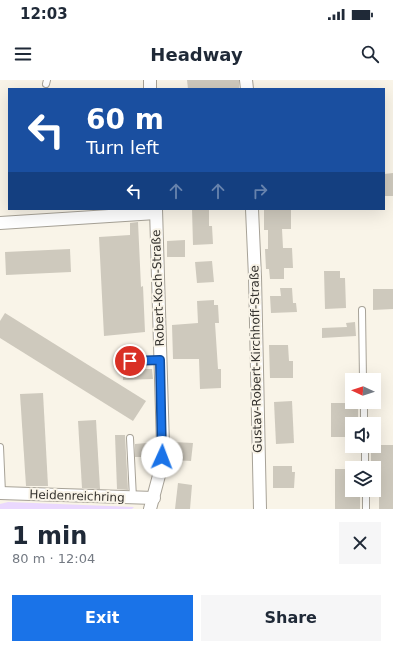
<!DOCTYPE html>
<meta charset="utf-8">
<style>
:root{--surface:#fff;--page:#f6f6f7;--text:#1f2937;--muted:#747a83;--accent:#1a73e8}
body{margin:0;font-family:"DejaVu Sans",sans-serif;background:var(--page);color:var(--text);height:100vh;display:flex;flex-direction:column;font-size:15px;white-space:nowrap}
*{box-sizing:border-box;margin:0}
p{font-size:13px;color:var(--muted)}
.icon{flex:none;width:22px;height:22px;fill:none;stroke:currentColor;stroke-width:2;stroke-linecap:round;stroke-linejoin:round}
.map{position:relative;height:429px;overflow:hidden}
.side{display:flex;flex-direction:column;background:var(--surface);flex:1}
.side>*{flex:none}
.banner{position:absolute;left:8px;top:8px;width:377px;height:122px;border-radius:0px;box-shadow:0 4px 16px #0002;background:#1a4fa0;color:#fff;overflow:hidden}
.needle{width:26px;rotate:273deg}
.fabs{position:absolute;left:345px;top:293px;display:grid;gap:8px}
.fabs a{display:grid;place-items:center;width:36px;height:36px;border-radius:0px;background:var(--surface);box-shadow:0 4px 16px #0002;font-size:20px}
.pin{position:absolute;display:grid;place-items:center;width:34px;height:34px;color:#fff;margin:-17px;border:2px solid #fff;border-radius:50%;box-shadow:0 1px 4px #0007}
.me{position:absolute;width:44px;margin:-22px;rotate:2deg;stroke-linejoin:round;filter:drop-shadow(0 0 3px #0008)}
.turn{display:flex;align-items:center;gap:14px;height:84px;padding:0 12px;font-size:18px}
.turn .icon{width:52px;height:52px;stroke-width:2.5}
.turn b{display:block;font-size:28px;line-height:34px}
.lanes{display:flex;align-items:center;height:38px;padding:0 12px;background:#0003;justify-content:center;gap:20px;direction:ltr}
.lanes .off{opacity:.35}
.round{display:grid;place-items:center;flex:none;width:42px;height:42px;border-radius:0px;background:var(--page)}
.overview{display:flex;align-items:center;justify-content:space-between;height:68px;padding:0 12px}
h1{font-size:24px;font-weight:800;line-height:30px}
.action{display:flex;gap:8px;margin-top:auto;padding:8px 12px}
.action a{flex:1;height:46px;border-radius:0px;background:var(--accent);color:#fff;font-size:16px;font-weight:800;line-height:46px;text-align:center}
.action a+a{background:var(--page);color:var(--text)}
.status{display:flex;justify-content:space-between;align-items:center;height:28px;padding:0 20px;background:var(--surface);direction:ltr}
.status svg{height:11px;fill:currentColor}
header{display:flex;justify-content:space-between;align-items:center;height:52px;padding:0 12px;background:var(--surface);font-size:18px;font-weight:800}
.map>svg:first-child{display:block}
.green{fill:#ead8fe}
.building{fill:#cec9bd}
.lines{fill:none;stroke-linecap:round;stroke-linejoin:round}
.service-casing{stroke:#a7a297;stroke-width:8}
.minor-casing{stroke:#a7a297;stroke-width:14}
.service{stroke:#fff;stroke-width:6}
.minor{stroke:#fff;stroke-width:12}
.route-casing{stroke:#114b97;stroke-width:10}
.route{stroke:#1a73e8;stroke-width:7}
.labels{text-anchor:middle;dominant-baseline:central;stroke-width:4;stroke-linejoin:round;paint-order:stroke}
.street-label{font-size:12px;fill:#35332f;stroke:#f9f4e8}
</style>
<div class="status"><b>12:03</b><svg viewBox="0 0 49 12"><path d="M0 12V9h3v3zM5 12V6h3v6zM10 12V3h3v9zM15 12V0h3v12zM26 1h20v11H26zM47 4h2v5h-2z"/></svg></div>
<header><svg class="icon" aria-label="menu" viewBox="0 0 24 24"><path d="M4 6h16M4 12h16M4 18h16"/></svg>Headway<svg class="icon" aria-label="search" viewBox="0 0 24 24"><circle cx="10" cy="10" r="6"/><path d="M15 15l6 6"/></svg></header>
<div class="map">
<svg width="393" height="429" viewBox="0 0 393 429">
<rect width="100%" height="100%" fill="#f9f4e8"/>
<path class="green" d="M8 422 134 427 132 429H0V424Z"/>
<g class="building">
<path d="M187 0H239V9H188Z"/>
<path d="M393 93V116H384V94Z"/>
<path d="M192 129H209V146H212L213 164 193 165Z"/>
<path d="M291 129V149H282L283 168H292L293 188H284V199H270L269 189H266L265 169H268V150H264V130Z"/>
<path d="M138 142 141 207 143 206 145 252 104 256 99 157 130 155V143Z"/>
<path d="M185 160V177H167V161Z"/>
<path d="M70 169 71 192 6 195 5 172Z"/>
<path d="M212 181 214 202 197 203 195 182Z"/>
<path d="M324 191H340V198H345L346 228 325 229Z"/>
<path d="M280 208H292L293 223H296L297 232 271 233 270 216H281Z"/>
<path d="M373 209H393V229L373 230Z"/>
<path d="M214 220V225H218L219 243H215L218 289H221V308L200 309 199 279H173L172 245 198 243 197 221Z"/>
<path d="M5 233 146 321 133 341 0 258V241Z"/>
<path d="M355 242 356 256 322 258V248L347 247 346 243Z"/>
<path d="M269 265H288L289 281H293V298H270Z"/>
<path d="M123 289H152L153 299 123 300Z"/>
<path d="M43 313 48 406H26L20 314Z"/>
<path d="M292 321 294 363 276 364 274 322Z"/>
<path d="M331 323H358V344H352V357H331Z"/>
<path d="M96 340 100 409 82 408 78 341Z"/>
<path d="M115 355H125L128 410 117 409Z"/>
<path d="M173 362 193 363 191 381 171 380Z"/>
<path d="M147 363V377H135V364Z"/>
<path d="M374 365H393V429H379V399L377 400V383H371V366H374Z"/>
<path d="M273 386H292V392H295L294 408H273Z"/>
<path d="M335 389H352V410H360V429H335Z"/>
<path d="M178 403 192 405 190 429H175Z"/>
</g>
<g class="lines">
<defs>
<g id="service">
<path d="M46 4 47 0"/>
<path d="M362 230 363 300"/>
<path d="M119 281 160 280"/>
<path d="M364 322V344"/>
<path d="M130 358 133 418"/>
<path d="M365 366V388"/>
<path d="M0 367 2 413"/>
<path d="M366 410V429"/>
</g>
<g id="minor">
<path d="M150 0V9"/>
<path d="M246 0 247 9"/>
<path d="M252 129 255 197 260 429"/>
<path d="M0 143 156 133"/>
<path d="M0 413 154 418"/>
<path d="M150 429 161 388 163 366 156 129"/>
</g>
</defs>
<use href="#service" class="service-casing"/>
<use href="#minor" class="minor-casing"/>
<use href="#service" class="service"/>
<use href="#minor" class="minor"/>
</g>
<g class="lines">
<defs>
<path id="route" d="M130 281 160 280 162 377"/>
</defs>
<use href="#route" class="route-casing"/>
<use href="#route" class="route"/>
</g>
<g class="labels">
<g class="street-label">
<text transform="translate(158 208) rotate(-92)">Robert-Koch-Straße</text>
<text transform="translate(256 279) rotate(-91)">Gustav-Robert-Kirchhoff-Straße</text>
<text transform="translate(77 416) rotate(2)">Heidenreichring</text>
</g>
</g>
</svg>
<div class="fabs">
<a><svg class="needle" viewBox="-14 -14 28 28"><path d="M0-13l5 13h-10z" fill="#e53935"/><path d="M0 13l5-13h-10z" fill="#747a83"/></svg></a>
<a><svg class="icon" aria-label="sound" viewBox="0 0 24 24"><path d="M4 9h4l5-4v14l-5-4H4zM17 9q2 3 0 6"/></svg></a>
<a><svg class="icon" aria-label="layers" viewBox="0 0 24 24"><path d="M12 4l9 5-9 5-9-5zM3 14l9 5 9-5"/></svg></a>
</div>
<div class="pin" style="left:130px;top:281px;background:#d93025"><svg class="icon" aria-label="arrive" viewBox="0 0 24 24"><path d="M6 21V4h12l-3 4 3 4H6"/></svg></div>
<svg class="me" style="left:162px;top:377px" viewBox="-20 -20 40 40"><circle r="19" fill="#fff"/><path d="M0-13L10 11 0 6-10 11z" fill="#1a73e8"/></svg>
<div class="banner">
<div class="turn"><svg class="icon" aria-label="left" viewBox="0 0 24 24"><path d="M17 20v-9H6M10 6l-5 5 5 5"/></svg><div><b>60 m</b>Turn left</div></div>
<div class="lanes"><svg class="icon" aria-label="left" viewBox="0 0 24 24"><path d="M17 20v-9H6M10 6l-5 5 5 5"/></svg><svg class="icon off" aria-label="ahead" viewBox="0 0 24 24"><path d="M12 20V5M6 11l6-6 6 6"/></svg><svg class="icon off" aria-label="ahead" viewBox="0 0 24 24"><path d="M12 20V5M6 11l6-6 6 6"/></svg><svg class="icon off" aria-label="right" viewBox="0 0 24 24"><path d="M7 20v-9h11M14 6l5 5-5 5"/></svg></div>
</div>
</div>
<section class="side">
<div class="overview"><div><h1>1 min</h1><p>80 m · 12:04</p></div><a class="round"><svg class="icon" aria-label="close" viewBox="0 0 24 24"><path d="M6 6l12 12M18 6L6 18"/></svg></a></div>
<div class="action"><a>Exit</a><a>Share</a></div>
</section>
